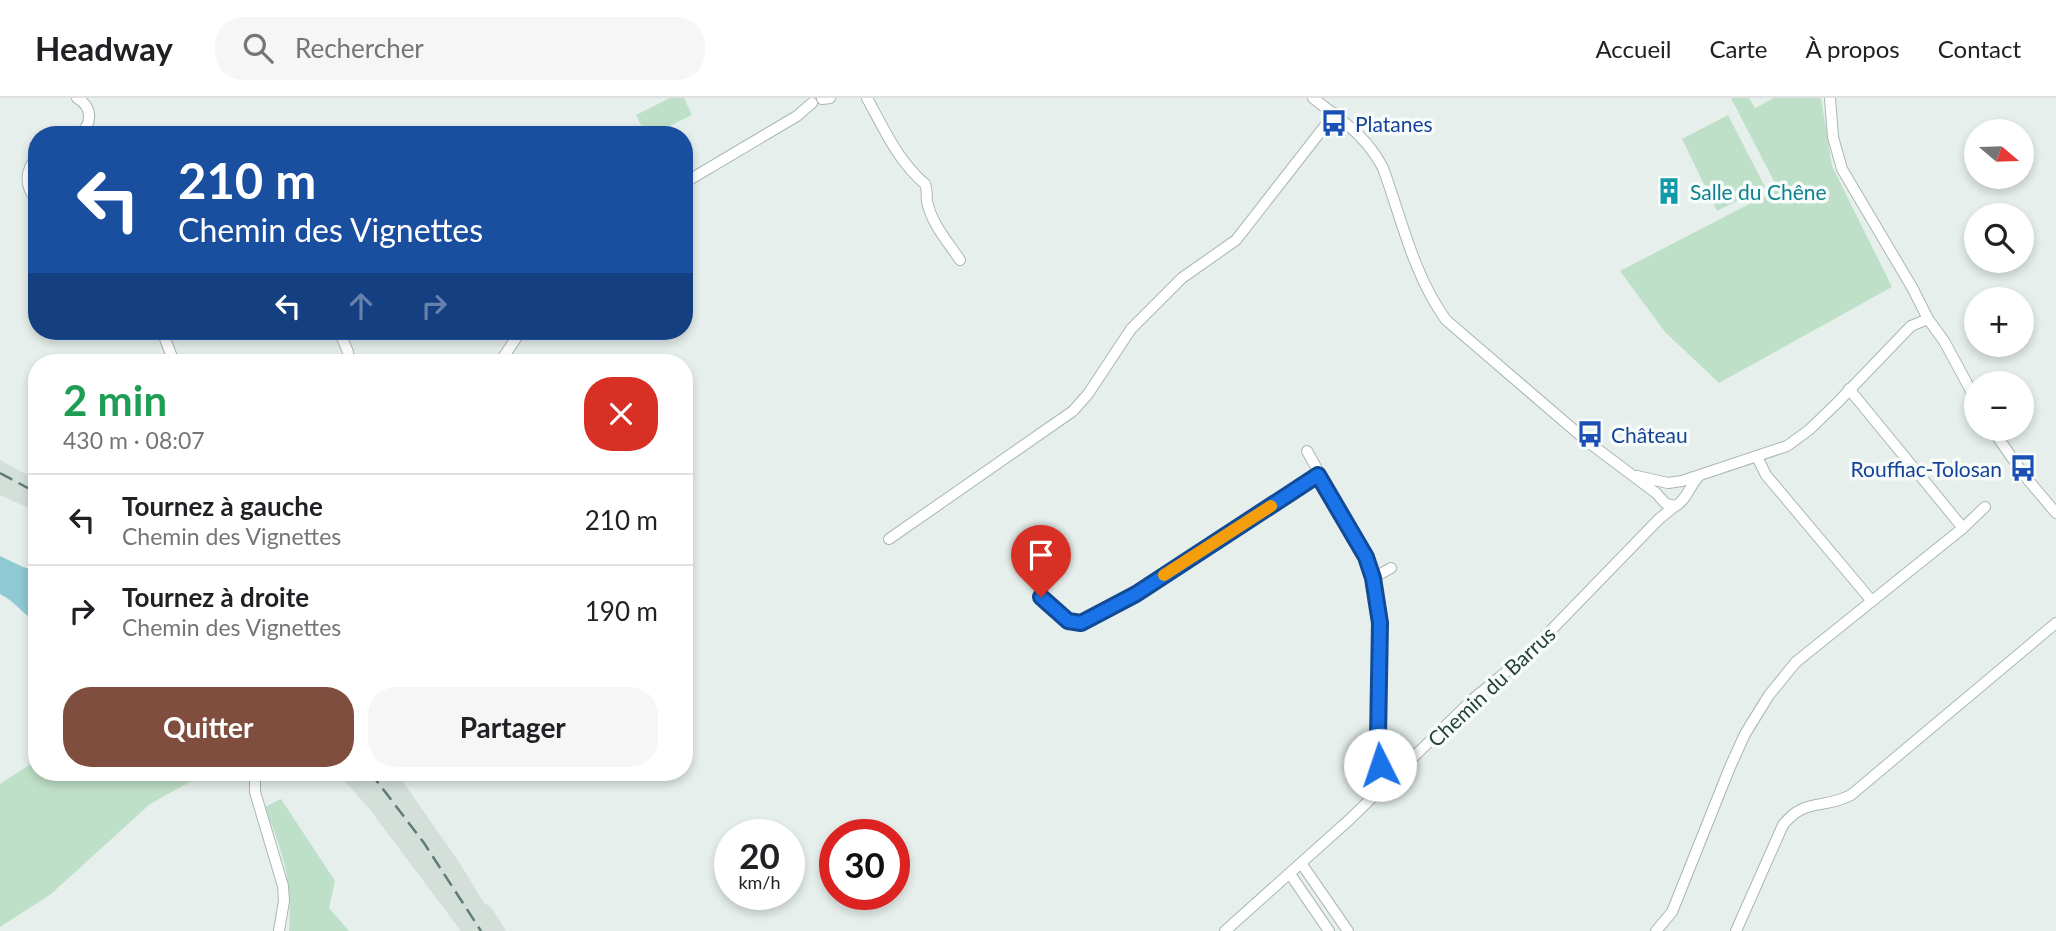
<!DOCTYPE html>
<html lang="fr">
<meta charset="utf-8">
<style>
:root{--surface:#fff;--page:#f6f6f6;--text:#202124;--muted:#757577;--line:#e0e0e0;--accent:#7f4e3f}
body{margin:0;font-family:Lato,sans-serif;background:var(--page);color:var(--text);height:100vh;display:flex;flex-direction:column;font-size:26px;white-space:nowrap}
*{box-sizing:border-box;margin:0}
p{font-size:23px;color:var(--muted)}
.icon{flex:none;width:38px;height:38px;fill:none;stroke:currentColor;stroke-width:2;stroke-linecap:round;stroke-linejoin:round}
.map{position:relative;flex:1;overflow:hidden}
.details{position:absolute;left:28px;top:256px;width:665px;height:427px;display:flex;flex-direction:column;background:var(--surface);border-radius:28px;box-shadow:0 4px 10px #0003}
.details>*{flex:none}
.top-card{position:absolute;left:28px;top:28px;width:665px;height:214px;border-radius:28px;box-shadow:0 4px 10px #0003;background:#1a4fa0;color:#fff;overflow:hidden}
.needle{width:46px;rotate:109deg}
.tools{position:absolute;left:1964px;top:21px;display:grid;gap:14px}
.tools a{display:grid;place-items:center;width:70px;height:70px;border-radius:50%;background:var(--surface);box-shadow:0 4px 10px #0003;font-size:35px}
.speed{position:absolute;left:714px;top:721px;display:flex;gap:14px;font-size:35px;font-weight:700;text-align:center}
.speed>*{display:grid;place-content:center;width:91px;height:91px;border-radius:50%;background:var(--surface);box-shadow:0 4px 10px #0003;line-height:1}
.speed small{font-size:18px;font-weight:400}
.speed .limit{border:10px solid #d22;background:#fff;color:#111}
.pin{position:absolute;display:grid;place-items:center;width:60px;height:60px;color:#fff;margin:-72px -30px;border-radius:50% 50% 50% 0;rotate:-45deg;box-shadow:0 0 7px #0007}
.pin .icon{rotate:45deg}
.me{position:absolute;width:77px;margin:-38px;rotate:356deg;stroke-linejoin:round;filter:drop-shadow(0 0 5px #0008)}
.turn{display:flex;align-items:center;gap:24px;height:147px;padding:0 35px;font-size:32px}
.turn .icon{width:91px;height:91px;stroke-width:2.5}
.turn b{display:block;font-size:49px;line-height:60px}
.lanes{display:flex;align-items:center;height:66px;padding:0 35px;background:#0003;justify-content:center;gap:35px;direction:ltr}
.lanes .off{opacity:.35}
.round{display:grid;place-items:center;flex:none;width:74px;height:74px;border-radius:28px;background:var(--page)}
.head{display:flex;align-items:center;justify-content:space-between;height:119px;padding:0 35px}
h1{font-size:42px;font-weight:700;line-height:52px;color:#1e9e55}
.action{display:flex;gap:14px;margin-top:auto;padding:14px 35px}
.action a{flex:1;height:80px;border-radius:28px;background:var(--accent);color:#fff;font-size:28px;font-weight:700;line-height:80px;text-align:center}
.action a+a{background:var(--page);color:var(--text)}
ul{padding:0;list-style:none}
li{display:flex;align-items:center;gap:21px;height:91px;padding:0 35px;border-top:2px solid var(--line)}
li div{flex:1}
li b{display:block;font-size:26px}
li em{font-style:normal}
header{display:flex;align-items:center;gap:42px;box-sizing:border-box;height:98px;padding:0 35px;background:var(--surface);border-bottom:2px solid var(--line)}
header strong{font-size:33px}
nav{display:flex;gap:38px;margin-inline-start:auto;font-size:24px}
.search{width:490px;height:63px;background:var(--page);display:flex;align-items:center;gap:18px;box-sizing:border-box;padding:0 24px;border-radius:28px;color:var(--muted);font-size:26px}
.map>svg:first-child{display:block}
.built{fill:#d4dfda}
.green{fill:#bfe0c8}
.water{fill:#8ec9d4}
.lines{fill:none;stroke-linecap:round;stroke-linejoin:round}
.minor-casing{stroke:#a8b8b2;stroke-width:12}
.minor{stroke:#fff;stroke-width:10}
.rail{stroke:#5f7d75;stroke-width:2.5;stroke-dasharray:14 7;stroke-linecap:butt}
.route-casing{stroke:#114b97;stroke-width:18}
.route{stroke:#1a73e8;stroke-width:12}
.slow{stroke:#f59e0b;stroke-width:12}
.labels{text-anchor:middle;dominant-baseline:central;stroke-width:7;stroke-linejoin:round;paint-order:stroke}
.transit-label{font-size:21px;fill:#164399;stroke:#f7fbf9;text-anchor:start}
.culture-label{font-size:21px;fill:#0d838f;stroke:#f7fbf9;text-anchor:start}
.street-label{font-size:21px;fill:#24423a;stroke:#f7fbf9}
</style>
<header>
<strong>Headway</strong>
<div class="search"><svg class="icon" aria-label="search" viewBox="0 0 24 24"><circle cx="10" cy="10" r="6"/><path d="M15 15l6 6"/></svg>Rechercher</div>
<nav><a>Accueil</a><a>Carte</a><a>À propos</a><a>Contact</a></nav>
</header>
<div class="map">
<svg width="2056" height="833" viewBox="0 0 2056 833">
<rect width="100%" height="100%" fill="#e6efeb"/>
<g class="built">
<path d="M0 362 37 382V414L0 397Z"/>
<path d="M337 674H396L459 764 484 805 491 809 506 833H461L371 713Z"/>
</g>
<g class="green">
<path d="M670 0H684L692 17 651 37H646L636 17Z"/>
<path d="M1731 0H1749L1755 10 1774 0H1821L1832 68 1892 189 1719 285 1665 234 1620 173 1778 91Z"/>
<path d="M1728 17 1765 89 1717 113 1682 41Z"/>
<path d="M37 662V674H208L150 706 51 796 0 829V686Z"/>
<path d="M281 701 335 783 329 810 349 833H289C293 781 283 757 265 709Z"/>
</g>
<path class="water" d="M0 458 23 469 37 473V524C22 516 15 503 0 496Z"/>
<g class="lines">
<defs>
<g id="minor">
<path d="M77 0C93 9 93 27 78 37"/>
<path d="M867 0C884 31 898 63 925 86 928 93 926 96 927 103 931 125 948 144 960 162"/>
<path d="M1313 0C1342 23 1365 36 1383 70 1402 122 1413 176 1446 222L1588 344 1656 395 1666 406 1675 408C1685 404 1690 388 1698 379"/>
<path d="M1830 0 1833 39 1842 71 1913 191 1928 221 1944 243 1976 302"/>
<path d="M822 1 830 0"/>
<path d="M37 59C25 72 24 89 37 102"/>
<path d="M684 85 797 18 812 5"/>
<path d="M162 233 174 264"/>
<path d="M339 233 348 254 349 264"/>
<path d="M500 264 521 233"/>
<path d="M1992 331 2024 377 2056 415"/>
<path d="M1307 353 1366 459 1373 480 1391 470"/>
<path d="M1757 359 1766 377 1871 502"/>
<path d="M1637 378 1668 385 1682 383 1787 348 1809 332 1836 306 1911 228 1928 221"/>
<path d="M1963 430 1985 409"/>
<path d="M889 441 1073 313 1088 296 1131 231 1182 180 1236 142 1335 15"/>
<path d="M1373 480 1380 525 1378 655 1380 667 1390 684"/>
<path d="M1040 499 1067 523 1081 525 1136 496 1318 377"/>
<path d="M255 674V694L283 788 284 803 279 833"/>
<path d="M1301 765 1348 833"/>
<path d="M1290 776 1329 833"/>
<path d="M1225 833 1349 722 1473 601 1528 556 1659 421 1675 408"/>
<path d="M1656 833 1672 814 1730 669 1745 636 1769 597 1796 564 1963 430 1849 291"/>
<path d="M1736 833 1783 727C1805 699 1823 712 1851 697L2056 525"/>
</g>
</defs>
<use href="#minor" class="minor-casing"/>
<use href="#minor" class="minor"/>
<g class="rail">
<path d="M0 375 37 395"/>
<path d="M370 674 424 745 481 833"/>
</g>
</g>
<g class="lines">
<defs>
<path id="route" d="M1041 499 1068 523 1081 525 1136 496 1318 377 1366 459 1373 480 1380 525 1378 640 1380 667"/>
</defs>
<use href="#route" class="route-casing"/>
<use href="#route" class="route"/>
<path class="slow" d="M1164 477 1271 408"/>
</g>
<defs>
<symbol id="bus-bare" viewBox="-9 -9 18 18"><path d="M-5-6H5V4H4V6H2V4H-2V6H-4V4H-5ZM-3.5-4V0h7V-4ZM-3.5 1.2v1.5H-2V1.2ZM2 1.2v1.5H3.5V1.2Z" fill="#1a4fb4" stroke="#f7fbf9" stroke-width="2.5" paint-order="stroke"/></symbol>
<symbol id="building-bare" viewBox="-9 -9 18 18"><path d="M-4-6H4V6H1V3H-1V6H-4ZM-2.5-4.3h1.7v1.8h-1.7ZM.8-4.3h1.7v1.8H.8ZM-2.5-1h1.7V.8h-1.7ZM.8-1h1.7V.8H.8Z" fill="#0f9aa8" stroke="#f7fbf9" stroke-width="2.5" paint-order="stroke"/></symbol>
</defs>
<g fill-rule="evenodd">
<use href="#bus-bare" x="1315" y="6" width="38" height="38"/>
<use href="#building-bare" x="1650" y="74" width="38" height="38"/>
<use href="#bus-bare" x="1571" y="317" width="38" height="38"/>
<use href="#bus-bare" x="2004" y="351" width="38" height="38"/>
</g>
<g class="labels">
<g class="transit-label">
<text x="1355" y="25">Platanes</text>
<text x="1611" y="336">Château</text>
<text x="2002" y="370" text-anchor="end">Rouffiac-Tolosan</text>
</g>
<g class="culture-label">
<text x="1690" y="93">Salle du Chêne</text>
</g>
<g class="street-label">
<text transform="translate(1491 588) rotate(-43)">Chemin du Barrus</text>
</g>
</g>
</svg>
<div class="tools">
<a><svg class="needle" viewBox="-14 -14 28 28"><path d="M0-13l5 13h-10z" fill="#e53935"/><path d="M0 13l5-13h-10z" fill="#757577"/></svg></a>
<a><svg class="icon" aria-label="search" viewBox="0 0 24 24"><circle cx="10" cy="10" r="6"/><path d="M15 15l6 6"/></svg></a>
<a>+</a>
<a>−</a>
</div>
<div class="speed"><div>20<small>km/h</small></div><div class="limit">30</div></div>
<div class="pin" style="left:1041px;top:499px;background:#d93025"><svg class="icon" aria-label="arrive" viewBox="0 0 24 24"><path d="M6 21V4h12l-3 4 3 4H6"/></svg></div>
<svg class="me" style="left:1380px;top:667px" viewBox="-20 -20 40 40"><circle r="19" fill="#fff"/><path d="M0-13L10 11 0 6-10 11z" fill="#1a73e8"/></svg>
<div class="top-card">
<div class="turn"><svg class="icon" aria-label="left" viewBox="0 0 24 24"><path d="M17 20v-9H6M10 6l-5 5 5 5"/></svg><div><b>210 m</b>Chemin des Vignettes</div></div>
<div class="lanes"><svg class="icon" aria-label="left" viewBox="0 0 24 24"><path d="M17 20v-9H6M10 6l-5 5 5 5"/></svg><svg class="icon off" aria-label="ahead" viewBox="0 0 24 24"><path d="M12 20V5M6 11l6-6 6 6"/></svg><svg class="icon off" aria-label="right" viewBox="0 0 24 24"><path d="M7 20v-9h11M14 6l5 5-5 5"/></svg></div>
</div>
<section class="details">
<div class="head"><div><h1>2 min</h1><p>430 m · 08:07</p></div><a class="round" style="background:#d93025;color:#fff"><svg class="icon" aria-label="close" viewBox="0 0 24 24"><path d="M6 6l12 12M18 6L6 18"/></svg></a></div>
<ul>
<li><svg class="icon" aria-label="left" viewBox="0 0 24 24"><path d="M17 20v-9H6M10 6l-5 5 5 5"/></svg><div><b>Tournez à gauche</b><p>Chemin des Vignettes</p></div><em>210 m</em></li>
<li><svg class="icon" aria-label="right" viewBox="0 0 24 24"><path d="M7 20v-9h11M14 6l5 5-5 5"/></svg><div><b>Tournez à droite</b><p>Chemin des Vignettes</p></div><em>190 m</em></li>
</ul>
<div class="action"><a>Quitter</a><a>Partager</a></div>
</section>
</div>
